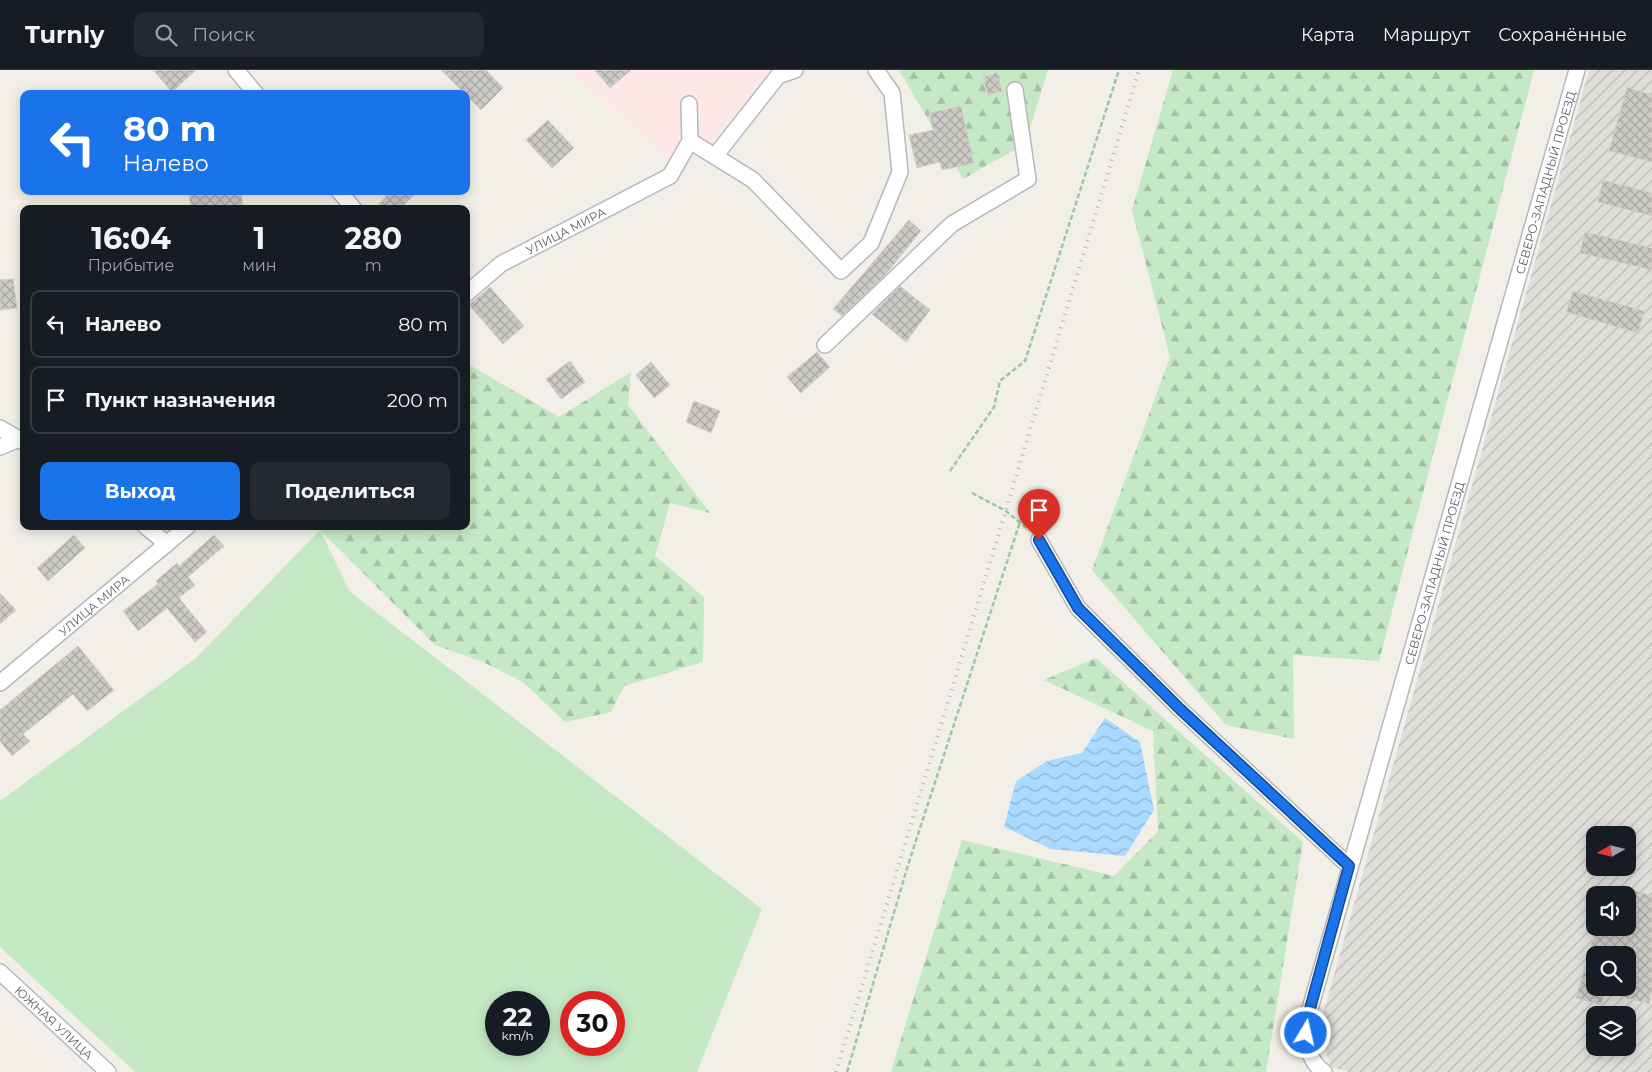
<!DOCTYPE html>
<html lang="ru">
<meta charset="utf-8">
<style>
:root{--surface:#171b24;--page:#242831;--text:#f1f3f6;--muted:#9ea1a6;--line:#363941;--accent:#1a73e8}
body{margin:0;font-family:Montserrat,sans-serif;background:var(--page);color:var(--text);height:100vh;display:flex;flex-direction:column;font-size:19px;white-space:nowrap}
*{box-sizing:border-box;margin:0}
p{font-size:16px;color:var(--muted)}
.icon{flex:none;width:28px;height:28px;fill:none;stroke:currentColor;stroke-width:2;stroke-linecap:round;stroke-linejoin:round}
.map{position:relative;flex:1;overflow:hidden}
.panel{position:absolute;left:20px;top:135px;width:450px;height:325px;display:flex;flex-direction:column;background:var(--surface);border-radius:10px;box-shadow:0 2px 12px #0003}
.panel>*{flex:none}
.guide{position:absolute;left:20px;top:20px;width:450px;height:105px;border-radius:10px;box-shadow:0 2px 12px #0003;background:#1a73e8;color:#fff;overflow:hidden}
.needle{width:32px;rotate:262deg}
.fabs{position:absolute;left:1586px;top:756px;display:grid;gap:10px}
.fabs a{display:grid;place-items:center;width:50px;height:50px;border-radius:10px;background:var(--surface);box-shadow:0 2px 12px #0003;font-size:25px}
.speed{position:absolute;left:485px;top:921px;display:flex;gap:10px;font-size:25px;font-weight:700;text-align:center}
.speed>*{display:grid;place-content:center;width:65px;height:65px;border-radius:50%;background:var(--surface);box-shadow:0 2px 12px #0003;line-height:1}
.speed small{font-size:12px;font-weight:400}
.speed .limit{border:8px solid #d22;background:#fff;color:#111}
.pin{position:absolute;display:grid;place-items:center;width:42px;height:42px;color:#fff;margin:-51px -21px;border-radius:50% 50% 50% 0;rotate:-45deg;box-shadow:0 0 5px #0007}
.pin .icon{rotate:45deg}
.me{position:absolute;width:55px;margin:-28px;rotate:9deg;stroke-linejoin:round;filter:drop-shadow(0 0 4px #0008)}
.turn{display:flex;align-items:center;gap:18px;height:105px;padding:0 20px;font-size:22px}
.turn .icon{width:65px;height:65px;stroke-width:2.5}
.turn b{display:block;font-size:35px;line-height:42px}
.eta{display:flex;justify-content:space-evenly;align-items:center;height:85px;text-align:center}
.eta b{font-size:30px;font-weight:700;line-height:35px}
.primary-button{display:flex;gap:10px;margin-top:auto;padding:10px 20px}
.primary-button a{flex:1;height:58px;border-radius:10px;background:var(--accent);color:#fff;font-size:20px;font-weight:700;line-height:58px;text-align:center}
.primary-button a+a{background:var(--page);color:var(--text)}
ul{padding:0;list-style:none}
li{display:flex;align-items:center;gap:15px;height:68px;margin:0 10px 8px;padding:0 10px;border:2px solid var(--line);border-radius:10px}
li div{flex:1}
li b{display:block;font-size:19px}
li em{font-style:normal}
header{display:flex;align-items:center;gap:30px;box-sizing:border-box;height:70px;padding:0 25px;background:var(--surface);border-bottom:1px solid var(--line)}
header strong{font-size:24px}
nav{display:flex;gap:28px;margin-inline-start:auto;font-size:18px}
.search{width:350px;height:45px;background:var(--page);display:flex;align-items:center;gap:12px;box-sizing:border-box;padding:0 18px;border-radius:10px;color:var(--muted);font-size:19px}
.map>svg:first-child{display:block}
.industrial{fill:url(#industrial-furrows);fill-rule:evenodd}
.medical{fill:#fce8e6}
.green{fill:#c5e8c5;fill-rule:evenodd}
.forest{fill:url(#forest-firs)}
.water{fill:url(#water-waves)}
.building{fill:url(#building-cross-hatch);stroke:#d6d1c6;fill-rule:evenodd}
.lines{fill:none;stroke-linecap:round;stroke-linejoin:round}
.minor-casing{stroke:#b5b8bc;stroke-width:18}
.path{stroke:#9cc7a9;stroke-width:2.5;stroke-dasharray:5 2.5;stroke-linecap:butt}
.minor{stroke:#fff;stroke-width:15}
.rail{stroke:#b6b7b8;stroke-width:4;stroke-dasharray:1 6;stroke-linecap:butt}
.route-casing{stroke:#114b97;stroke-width:12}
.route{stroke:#1a73e8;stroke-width:9}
.labels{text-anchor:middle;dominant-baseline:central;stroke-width:5;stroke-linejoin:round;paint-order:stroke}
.street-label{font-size:12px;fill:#5f6368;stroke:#fff}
</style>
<header>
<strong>Turnly</strong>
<div class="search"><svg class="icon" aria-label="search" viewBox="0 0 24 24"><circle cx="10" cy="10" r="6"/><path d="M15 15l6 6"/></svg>Поиск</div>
<nav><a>Карта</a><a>Маршрут</a><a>Сохранённые</a></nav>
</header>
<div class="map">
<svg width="1652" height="1002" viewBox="0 0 1652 1002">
<defs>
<pattern id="industrial-furrows" width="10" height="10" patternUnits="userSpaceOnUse" patternTransform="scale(1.25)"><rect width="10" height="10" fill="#e0deda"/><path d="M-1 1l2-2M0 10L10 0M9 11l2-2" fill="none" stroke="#b9b8b5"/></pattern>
<pattern id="forest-firs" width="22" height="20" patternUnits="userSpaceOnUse" patternTransform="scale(1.25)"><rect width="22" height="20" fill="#c5e8c5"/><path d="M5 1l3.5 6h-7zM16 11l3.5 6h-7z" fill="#a3c0a4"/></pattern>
<pattern id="water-waves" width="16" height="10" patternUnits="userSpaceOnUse" patternTransform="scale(1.25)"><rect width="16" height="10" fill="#aadaff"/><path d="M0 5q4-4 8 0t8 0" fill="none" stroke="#8eb4d2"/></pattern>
<pattern id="building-cross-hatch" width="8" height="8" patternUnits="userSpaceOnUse" patternTransform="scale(1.25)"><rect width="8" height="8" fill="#cccac5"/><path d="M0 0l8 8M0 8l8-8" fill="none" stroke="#a9a8a4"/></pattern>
</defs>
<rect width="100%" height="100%" fill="#f1efe8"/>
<path class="industrial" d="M1589 0H1652V1002H1350L1331 997 1318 962ZM1595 765H1628V798H1595ZM1595 825H1628V858H1595ZM1595 885H1628V918H1595ZM1595 945H1628V978H1595Z"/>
<path class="medical" d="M570 0H769L683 105Z"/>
<path class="green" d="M320 460 350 522 762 839 697 1002H135L0 877V731L196 588ZM496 932H539V975H496ZM614 932V975H571V932Z"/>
<g class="forest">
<path d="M899 0H1048L1025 74 963 109Z"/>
<path d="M1173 0H1534L1379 591 1293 585 1294 669 1226 655 1092 500 1170 287 1132 140Z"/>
<path d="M466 293 559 347 631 302 628 335 710 443 670 433 655 486 704 527 703 592 624 616 611 642 565 652 523 612 483 592 435 575 320 460 321 456H466Z"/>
<path d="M1096 588 1303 772 1266 1002H891L962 770 1114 806 1158 761 1153 661 1044 610Z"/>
</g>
<path class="water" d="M1105 648 1140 672 1154 740 1125 786 1051 779 1004 757 1016 711 1047 691 1082 683Z"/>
<g class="building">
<path d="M153 0H196L172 22Z"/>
<path d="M441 0H486L503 18 481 40Z"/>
<path d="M595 0H631L610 18Z"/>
<path d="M997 3 1002 21 988 25 983 7Z"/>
<path d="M1627 17 1652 25V92L1609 81Z"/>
<path d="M961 36 974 93 942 100 940 92 917 98 909 65 933 60 929 43Z"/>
<path d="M548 50 574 78 552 98 526 70Z"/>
<path d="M1603 110 1652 123V146L1598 132Z"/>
<path d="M206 121H241L243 139H191L189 123Z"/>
<path d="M391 121H418L400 139H374Z"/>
<path d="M909 150 921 161 885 205 842 246 833 239Z"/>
<path d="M1585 162 1652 178V200L1580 183Z"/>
<path d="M13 209 17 238 0 240V210Z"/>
<path d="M900 216 930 240 906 272 872 244Z"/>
<path d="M490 217 524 256 503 274 469 235Z"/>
<path d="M1573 221 1644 241 1638 263 1566 242Z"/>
<path d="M817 282 830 297 801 323 787 307Z"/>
<path d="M570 291 585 312 561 329 546 309Z"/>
<path d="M651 292 670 315 654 328 636 305Z"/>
<path d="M694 331 720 341 711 363 686 352Z"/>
<path d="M74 465 85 478 48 511 37 498Z"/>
<path d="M214 465 224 476 188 507 195 515 179 528 207 562 195 572 167 538 138 561 123 541 158 514 156 511 177 493 179 496Z"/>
<path d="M0 523 16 540 0 554Z"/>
<path d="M78 576 114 620 87 641 73 624 23 664 30 671 12 686 0 671V640Z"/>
<path d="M1628 818 1652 826V922L1649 934 1605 922 1601 935 1576 928 1596 858H1628ZM1595 885H1628V918H1595Z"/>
</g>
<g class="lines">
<defs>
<g id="minor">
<path d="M236 0 256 24"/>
<path d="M690 71 753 110 841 201 871 173 900 102 892 23 876 0"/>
<path d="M715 86 778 6 795 0"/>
<path d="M339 121 354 139"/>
<path id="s1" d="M466 224 501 194 670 106 690 71 689 34"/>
<path d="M825 275 952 154 1028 109 1015 20"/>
<path d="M0 358 24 372"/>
<path d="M0 377 19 369"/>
<path d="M145 456 167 474"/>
<path d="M1039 470 1078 538 1180 639 1349 796"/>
<path id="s2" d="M0 613 188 456"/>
<path id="s3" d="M0 902 108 1002"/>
<path id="s4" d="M1324 1002C1305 989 1306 966 1308 946L1577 0"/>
</g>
</defs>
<use href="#minor" class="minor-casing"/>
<g class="path">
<path d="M950 401 994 337 1000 311 1025 291 1119 0"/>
<path d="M972 423 1006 441 1029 460"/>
<path d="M847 1002 908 795 1020 452"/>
</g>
<use href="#minor" class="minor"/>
<path class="rail" d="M836 1002 1139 0"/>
</g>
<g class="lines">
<defs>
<path id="route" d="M1039 470 1078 538 1180 639 1349 796 1308 946 1306 963"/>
</defs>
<use href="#route" class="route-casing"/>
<use href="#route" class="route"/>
</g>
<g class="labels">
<g class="street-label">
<text stroke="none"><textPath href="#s4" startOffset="928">СЕВЕРО-ЗАПАДНЫЙ ПРОЕЗД</textPath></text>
<text stroke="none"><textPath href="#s1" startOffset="119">УЛИЦА МИРА</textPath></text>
<text stroke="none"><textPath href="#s4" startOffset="522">СЕВЕРО-ЗАПАДНЫЙ ПРОЕЗД</textPath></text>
<text stroke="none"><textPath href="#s2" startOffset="122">УЛИЦА МИРА</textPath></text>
<text stroke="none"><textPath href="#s3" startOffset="74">ЮЖНАЯ УЛИЦА</textPath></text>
</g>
</g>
</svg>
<div class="fabs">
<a><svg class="needle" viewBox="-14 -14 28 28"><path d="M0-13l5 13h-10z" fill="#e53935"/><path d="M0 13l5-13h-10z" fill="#9ea1a6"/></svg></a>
<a><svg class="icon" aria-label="sound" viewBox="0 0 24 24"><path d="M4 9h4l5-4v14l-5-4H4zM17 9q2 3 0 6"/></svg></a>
<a><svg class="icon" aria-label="search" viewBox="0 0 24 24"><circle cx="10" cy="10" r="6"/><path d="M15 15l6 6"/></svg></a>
<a><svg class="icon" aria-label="layers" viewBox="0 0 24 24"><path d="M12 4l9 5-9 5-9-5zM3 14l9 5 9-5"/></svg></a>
</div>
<div class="speed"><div>22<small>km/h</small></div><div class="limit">30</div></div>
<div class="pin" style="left:1039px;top:470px;background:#d93025"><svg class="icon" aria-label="arrive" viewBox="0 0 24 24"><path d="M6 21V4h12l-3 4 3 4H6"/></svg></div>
<svg class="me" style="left:1306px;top:963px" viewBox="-20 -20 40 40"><circle r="17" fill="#1a73e8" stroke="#fff" stroke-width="3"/><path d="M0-11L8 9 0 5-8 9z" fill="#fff"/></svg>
<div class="guide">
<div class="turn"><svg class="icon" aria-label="left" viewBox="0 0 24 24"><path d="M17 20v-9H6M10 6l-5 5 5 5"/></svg><div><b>80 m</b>Налево</div></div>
</div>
<section class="panel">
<div class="eta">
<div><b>16:04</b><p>Прибытие</p></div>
<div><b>1</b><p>мин</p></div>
<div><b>280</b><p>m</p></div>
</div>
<ul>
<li><svg class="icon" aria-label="left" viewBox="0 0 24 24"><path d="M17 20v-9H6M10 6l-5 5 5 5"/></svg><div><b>Налево</b></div><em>80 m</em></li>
<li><svg class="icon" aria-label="arrive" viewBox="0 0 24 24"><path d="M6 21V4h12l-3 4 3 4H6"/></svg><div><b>Пункт назначения</b></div><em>200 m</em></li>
</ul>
<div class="primary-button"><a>Выход</a><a>Поделиться</a></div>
</section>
</div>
